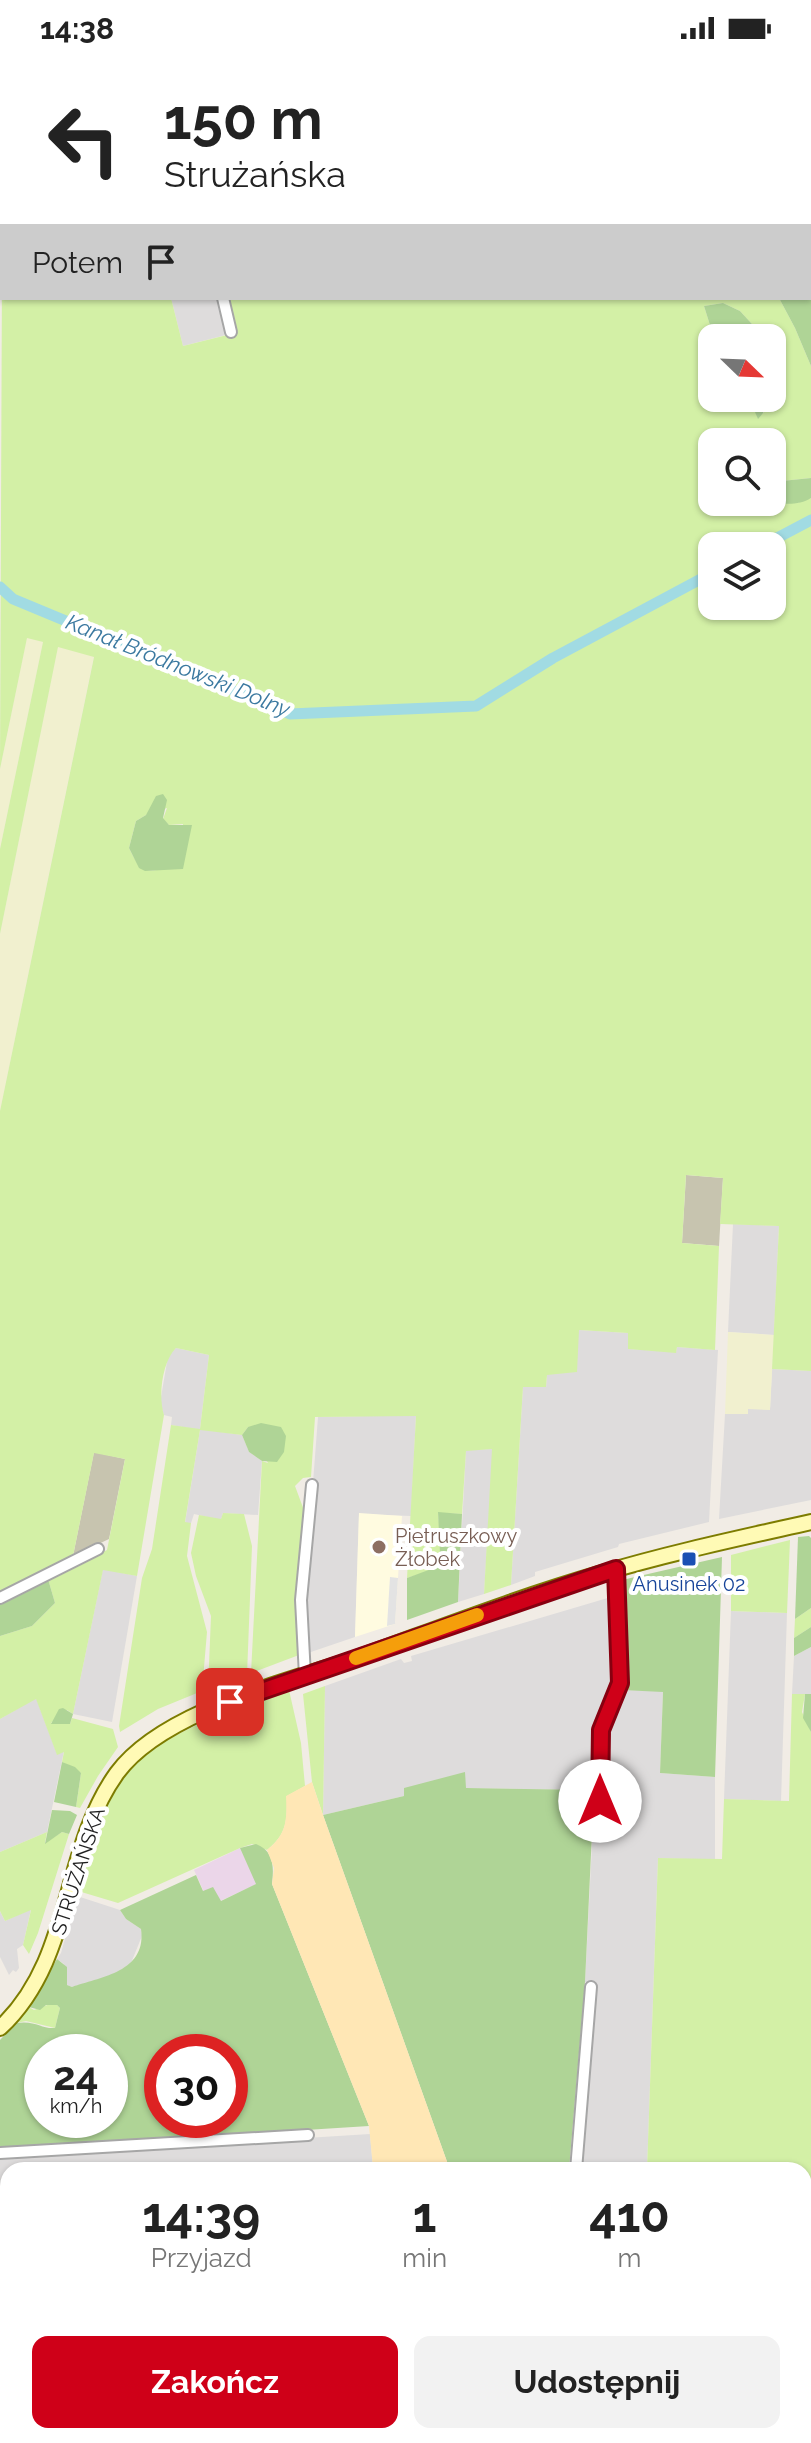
<!DOCTYPE html>
<html lang="pl">
<meta charset="utf-8">
<style>
:root{--surface:#fff;--page:#f2f2f2;--text:#222;--muted:#767676;--accent:#cf0018}
body{margin:0;font-family:Raleway,sans-serif;background:var(--page);color:var(--text);height:100vh;display:flex;flex-direction:column;font-size:30px;white-space:nowrap}
*{box-sizing:border-box;margin:0}
p{font-size:26px;color:var(--muted)}
.icon{flex:none;width:44px;height:44px;fill:none;stroke:currentColor;stroke-width:2;stroke-linecap:round;stroke-linejoin:round}
.map{position:relative;flex:1;overflow:hidden}
.side{position:absolute;left:0px;top:2106px;width:812px;height:282px;display:flex;flex-direction:column;background:var(--surface);border-radius:24px 24px 0 0;box-shadow:0 2px 6px #0004}
.side>*{flex:none}
.guide{position:absolute;left:0px;top:0px;width:812px;height:244px;box-shadow:0 2px 6px #0004;background:#fff;color:var(--text);overflow:hidden}
.needle{width:52px;rotate:113deg}
.tools{position:absolute;left:698px;top:268px;display:grid;gap:16px}
.tools a{display:grid;place-items:center;width:88px;height:88px;border-radius:16px;background:var(--surface);box-shadow:0 2px 6px #0004;font-size:40px}
.speed{position:absolute;left:24px;top:1978px;display:flex;gap:16px;font-size:40px;font-weight:700;text-align:center}
.speed>*{display:grid;place-content:center;width:104px;height:104px;border-radius:50%;background:var(--surface);box-shadow:0 2px 6px #0004;line-height:1}
.speed small{font-size:20px;font-weight:400}
.speed .limit{border:12px solid #d22;background:#fff;color:#111}
.pin{position:absolute;display:grid;place-items:center;width:68px;height:68px;color:#fff;margin:-34px;border-radius:16px;box-shadow:0 4px 12px #0006}
.me{position:absolute;width:88px;margin:-44px;rotate:0deg;stroke-linejoin:round;filter:drop-shadow(0 0 6px #0008)}
.turn{display:flex;align-items:center;gap:28px;height:168px;padding:0 32px;font-size:36px}
.turn .icon{width:104px;height:104px;stroke-width:2.5}
.turn b{display:block;font-size:56px;line-height:68px}
.then{display:flex;align-items:center;height:76px;padding:0 32px;background:#0003;gap:16px;font-size:30px}
.eta{display:flex;justify-content:space-evenly;align-items:center;height:136px;text-align:center}
.eta b{font-size:48px;font-weight:700;line-height:56px}
.cta{display:flex;gap:16px;margin-top:auto;padding:16px 32px}
.cta a{flex:1;height:92px;border-radius:16px;background:var(--accent);color:#fff;font-size:32px;font-weight:700;line-height:92px;text-align:center}
.cta a+a{background:var(--page);color:var(--text)}
.status{display:flex;justify-content:space-between;align-items:center;height:56px;padding:0 40px;background:var(--surface);direction:ltr}
.status svg{height:22px;fill:currentColor}
.map>svg:first-child{display:block}
.residential{fill:#dedcdc}
.industrial{fill:#ebd6e9}
.education{fill:#fffbe0}
.construction{fill:#c7c4af}
.farmland{fill:#f1f0cf}
.grass{fill:#d3f0a6;fill-rule:evenodd}
.forest{fill:#afd496;fill-rule:evenodd}
.sand{fill:#ffe7b5}
.parking{fill:#e3e3e3}
.lines{fill:none;stroke-linecap:round;stroke-linejoin:round}
.canal{stroke:#a1dbe3;stroke-width:11}
.street-casing{stroke:#a6a6a6;stroke-width:14}
.secondary-casing{stroke:#7d7c00;stroke-width:18}
.street{stroke:#fff;stroke-width:10}
.secondary{stroke:#fffab5;stroke-width:14}
.route-casing{stroke:#870010;stroke-width:20}
.route{stroke:#cf0018;stroke-width:14}
.slow{stroke:#f59e0b;stroke-width:14}
.education-dot{fill:#8d6e63;stroke:#fff;stroke-width:3}
.transit-dot{fill:#1a4fb4;stroke:#fff;stroke-width:3}
.labels{text-anchor:middle;dominant-baseline:central;stroke-width:8;stroke-linejoin:round;paint-order:stroke}
.education-label{font-size:20px;fill:#785e54;stroke:#fff;text-anchor:start}
.transit-label{font-size:20px;fill:#164399;stroke:#fff}
.street-label{font-size:20px;fill:#1f1f1f;stroke:#fff}
.water-label{font-size:22px;font-style:italic;fill:#3b79a0;stroke:#fff}
</style>
<div class="status"><b>14:38</b><svg viewBox="0 0 49 12"><path d="M0 12V9h3v3zM5 12V6h3v6zM10 12V3h3v9zM15 12V0h3v12zM26 1h20v11H26zM47 4h2v5h-2z"/></svg></div>
<div class="map">
<svg width="811" height="2387" viewBox="0 0 811 2387">
<rect width="100%" height="100%" fill="#f1ece5"/>
<g class="residential">
<path d="M171 242H217L226 279 183 290Z"/>
<path d="M733 1168 779 1170 774 1279 728 1276Z"/>
<path d="M579 1274 629 1277V1293L676 1296 677 1291 718 1294 709 1466 619 1488 618 1491 535 1516V1520L511 1529 523 1331H546L547 1319Z"/>
<path d="M176 1292 209 1299 200 1373 242 1379 249 1396 262 1405 258 1459 223 1457 221 1464 194 1458 191 1467H185L200 1374 171 1369 172 1361 164 1359 160 1347 168 1300Z"/>
<path d="M772 1313 811 1315V1444L719 1463 725 1358H747L748 1353H770Z"/>
<path d="M416 1359 411 1460 359 1458 355 1581 305 1598 304 1545 318 1361Z"/>
<path d="M493 1393 484 1538 458 1546 466 1394Z"/>
<path d="M103 1513 137 1520 112 1666 73 1658Z"/>
<path d="M611 1541 615 1625 600 1664 595 1668 597 1680 594 1734 465 1732V1717L404 1740 323 1759 325 1630 401 1603 404 1607 412 1605 411 1600Z"/>
<path d="M731 1555 787 1557 781 1745 724 1743Z"/>
<path d="M811 1591V1638H792L794 1600Z"/>
<path d="M622 1634 663 1635 660 1717 715 1721V1804L658 1802 647 2114H580L595 1927 585 1926 594 1750 602 1751 606 1676Z"/>
<path d="M36 1642 57 1698 64 1695 47 1776 0 1796V1663Z"/>
<path d="M77 1840 120 1854 126 1863 141 1873 142 1880 131 1907 123 1913 111 1920 72 1931 67 1929 64 1908 57 1903 61 1897Z"/>
<path d="M31 1853 23 1889 17 1893 19 1912 16 1916 13 1914 9 1919 0 1901V1855L5 1865Z"/>
<path d="M370 2078 373 2112 360 2114H8V2213L0 2220V2101Z"/>
<path d="M415 2380H452V2387H410Z"/>
</g>
<path class="industrial" d="M240 1792 257 1828 220 1845 204 1836 194 1814Z"/>
<path class="education" d="M359 1457 402 1460 395 1568 355 1581Z"/>
<g class="construction">
<path d="M686 1119 723 1122 719 1190 682 1187Z"/>
<path d="M94 1396 125 1403 109 1483 73 1500Z"/>
</g>
<g class="farmland">
<path d="M27 581 43 586 0 793V713Z"/>
<path d="M58 590 94 600 0 1055V878Z"/>
<path d="M728 1276 774 1279 770 1354 748 1353V1358H725Z"/>
</g>
<g class="grass">
<rect x="519" y="0" width="123" height="2"/>
<path d="M706 0H811V63L810 2Z"/>
<path d="M2 209V242H171L183 290 235 277 227 242H779L795 272 811 310V422L772 426V386H712V446L797 447 811 442V1315L772 1313 779 1170 720 1168 723 1122 686 1119 682 1187 719 1190 715 1294 677 1291 676 1297 628 1293V1277L579 1274 577 1316 547 1319 546 1331H523L511 1529 484 1538 492 1393 466 1395 462 1458 438 1457C439 1472 446 1503 432 1513 425 1517 415 1519 407 1522L416 1360 315 1361 311 1421 303 1422 295 1430 305 1457 298 1543 299 1599 251 1617 262 1405 268 1407 248 1371 242 1379 200 1374 185 1466 191 1467 187 1500 207 1576 202 1635 158 1653 120 1676 119 1670 142 1522 152 1493 171 1369 200 1373 209 1299 176 1292C162 1306 158 1340 164 1359L137 1520 103 1514 73 1658 67 1654 51 1667 70 1668 72 1662 113 1673 118 1691 98 1720 80 1752 76 1751 81 1717 62 1706 64 1696 57 1699 36 1643 0 1663V1580L32 1570 55 1547 48 1523 107 1494 125 1403 94 1397 73 1500 0 1537V1055L94 601 58 591 0 878V793L43 586 27 582 0 713ZM723 247 740 255 765 282H772V294L778 307 773 347 758 362C749 336 735 342 712 342L714 282 704 250ZM712 490H772V550H712ZM167 752 163 763 169 769 183 768 182 813C150 809 146 828 129 792L136 765 146 759Z"/>
<path d="M223 1457 244 1458 252 1490 247 1619 208 1633 211 1560 196 1520 191 1497 199 1459 221 1463Z"/>
<path d="M790 1484 787 1557 731 1555V1499Z"/>
<path d="M811 1552V1571L794 1582 795 1563Z"/>
<path d="M325 1630 323 1759 312 1726 303 1638Z"/>
<path d="M289 1634 301 1687 305 1730 287 1740C287 1765 287 1778 267 1794L252 1788 240 1792 118 1847 78 1835C90 1792 105 1738 138 1706 178 1669 239 1654 289 1634Z"/>
<path d="M792 1638H805L802 1656 811 1676V2387H452V2380H804V2114H647L658 1802 722 1803 724 1743 789 1745Z"/>
<path d="M47 1776 45 1787 62 1776 69 1778 38 1877 29 1898 23 1889 31 1854 5 1865 0 1855V1796Z"/>
<path d="M50 1948 57 1949 60 1952 55 1972 26 1965 16 1967 29 1951 34 1954Z"/>
</g>
<g class="forest">
<path d="M388 0H519L388 2Z"/>
<path d="M810 228H811V310L795 272 779 242H810Z"/>
<path d="M723 247 740 255 765 282H714L704 250Z"/>
<path d="M772 294C785 322 777 341 758 363L751 347 745 342H772Z"/>
<path d="M811 422V442C799 450 783 448 769 446H772V426Z"/>
<path d="M163 738 167 744 163 762 169 769H192L183 813 145 815 139 812 129 792 136 765 146 759 156 740Z"/>
<path d="M261 1367 281 1371 286 1380 284 1396 277 1406 262 1405 249 1396 242 1379 248 1371Z"/>
<path d="M438 1456 462 1458 458 1546 407 1564V1522L434 1512 440 1497Z"/>
<path d="M809 1480 811 1482V1552L795 1563 798 1481Z"/>
<path d="M722 1501 715 1721 660 1717 663 1636 622 1634V1524Z"/>
<path d="M48 1523 55 1547 32 1570 0 1580V1545Z"/>
<path d="M811 1571V1591L794 1600V1582Z"/>
<path d="M805 1638H811V1676L803 1662Z"/>
<path d="M63 1652 73 1658 70 1668H51L59 1653Z"/>
<path d="M62 1706 75 1711 81 1717 76 1751 54 1746Z"/>
<path d="M465 1716 466 1732 594 1734 585 1926 569 2114H450L323 1759 404 1740V1732Z"/>
<path d="M52 1754 70 1755 77 1759 69 1778 62 1776 45 1788Z"/>
<path d="M256 1788C274 1795 274 1811 272 1828L369 2070 0 2093V1984L16 1967C36 1964 41 1973 55 1972L60 1952 57 1949H46L40 1954 29 1951 57 1903 67 1911V1929L72 1931C101 1921 147 1916 141 1873L126 1863 120 1854 196 1819 203 1835 213 1831 221 1845 256 1828 240 1792ZM42 1996H110V2064H42ZM162 1996H230V2064H162Z"/>
<path d="M8 2213V2380H403L397 2387H0V2221Z"/>
</g>
<path class="sand" d="M312 1726 323 1759 450 2114H381L379 2110 373 2112 369 2070 272 1828 274 1812 267 1794C287 1778 287 1764 286 1740Z"/>
<path class="parking" d="M390 1521 398 1522 395 1568 387 1570Z"/>
<g class="lines">
<g class="canal">
<path d="M762 490 811 464"/>
<path d="M0 531 13 543 290 658 476 650 553 602 712 517"/>
</g>
<defs>
<g id="street">
<path d="M165 0 166 2"/>
<path d="M215 0 216 2"/>
<path d="M334 2 335 0"/>
<path d="M223 242 231 276"/>
<path d="M0 1542 98 1493"/>
<path d="M305 1620 301 1544 312 1429"/>
<path d="M602 1751 601 1674 620 1627 616 1513"/>
<path d="M0 2097 308 2079"/>
<path d="M576 2114 591 1931"/>
<path d="M403 2387 409 2380"/>
</g>
<path id="secondary" d="M0 1972C74 1903 61 1795 117 1717 162 1656 283 1627 354 1603 435 1574 517 1542 599 1518 669 1497 740 1482 811 1466"/>
</defs>
<use href="#street" class="street-casing"/>
<use href="#secondary" class="secondary-casing"/>
<use href="#street" class="street"/>
<use href="#secondary" class="secondary"/>
</g>
<g class="lines">
<defs>
<path id="route" d="M230 1646 616 1513 620 1627 601 1674 600 1745"/>
</defs>
<use href="#route" class="route-casing"/>
<use href="#route" class="route"/>
<path class="slow" d="M356 1602 477 1559"/>
</g>
<circle class="education-dot" cx="379" cy="1491" r="8"/>
<rect class="transit-dot" x="681" y="1495" width="16" height="16" rx="4"/>
<g class="labels">
<g class="education-label">
<text x="395" y="1480">Pietruszkowy<tspan x="395" dy="23">Żłobek</tspan></text>
</g>
<g class="transit-label">
<text x="689" y="1528">Anusinek 02</text>
</g>
<g class="street-label">
<text transform="translate(78 1815) rotate(-72)">STRUŻAŃSKA</text>
</g>
<g class="water-label">
<text transform="translate(178 609) rotate(22)">Kanał Bródnowski Dolny</text>
</g>
</g>
</svg>
<div class="tools">
<a><svg class="needle" viewBox="-14 -14 28 28"><path d="M0-13l5 13h-10z" fill="#e53935"/><path d="M0 13l5-13h-10z" fill="#767676"/></svg></a>
<a><svg class="icon" aria-label="search" viewBox="0 0 24 24"><circle cx="10" cy="10" r="6"/><path d="M15 15l6 6"/></svg></a>
<a><svg class="icon" aria-label="layers" viewBox="0 0 24 24"><path d="M12 4l9 5-9 5-9-5zM3 14l9 5 9-5"/></svg></a>
</div>
<div class="speed"><div>24<small>km/h</small></div><div class="limit">30</div></div>
<div class="pin" style="left:230px;top:1646px;background:#d93025"><svg class="icon" aria-label="arrive" viewBox="0 0 24 24"><path d="M6 21V4h12l-3 4 3 4H6"/></svg></div>
<svg class="me" style="left:600px;top:1745px" viewBox="-20 -20 40 40"><circle r="19" fill="#fff"/><path d="M0-13L10 11 0 6-10 11z" fill="#cf0018"/></svg>
<div class="guide">
<div class="turn"><svg class="icon" aria-label="left" viewBox="0 0 24 24"><path d="M17 20v-9H6M10 6l-5 5 5 5"/></svg><div><b>150 m</b>Strużańska</div></div>
<div class="then">Potem<svg class="icon" aria-label="arrive" viewBox="0 0 24 24"><path d="M6 21V4h12l-3 4 3 4H6"/></svg></div>
</div>
<section class="side">
<div class="eta">
<div><b>14:39</b><p>Przyjazd</p></div>
<div><b>1</b><p>min</p></div>
<div><b>410</b><p>m</p></div>
</div>
<div class="cta"><a>Zakończ</a><a>Udostępnij</a></div>
</section>
</div>
